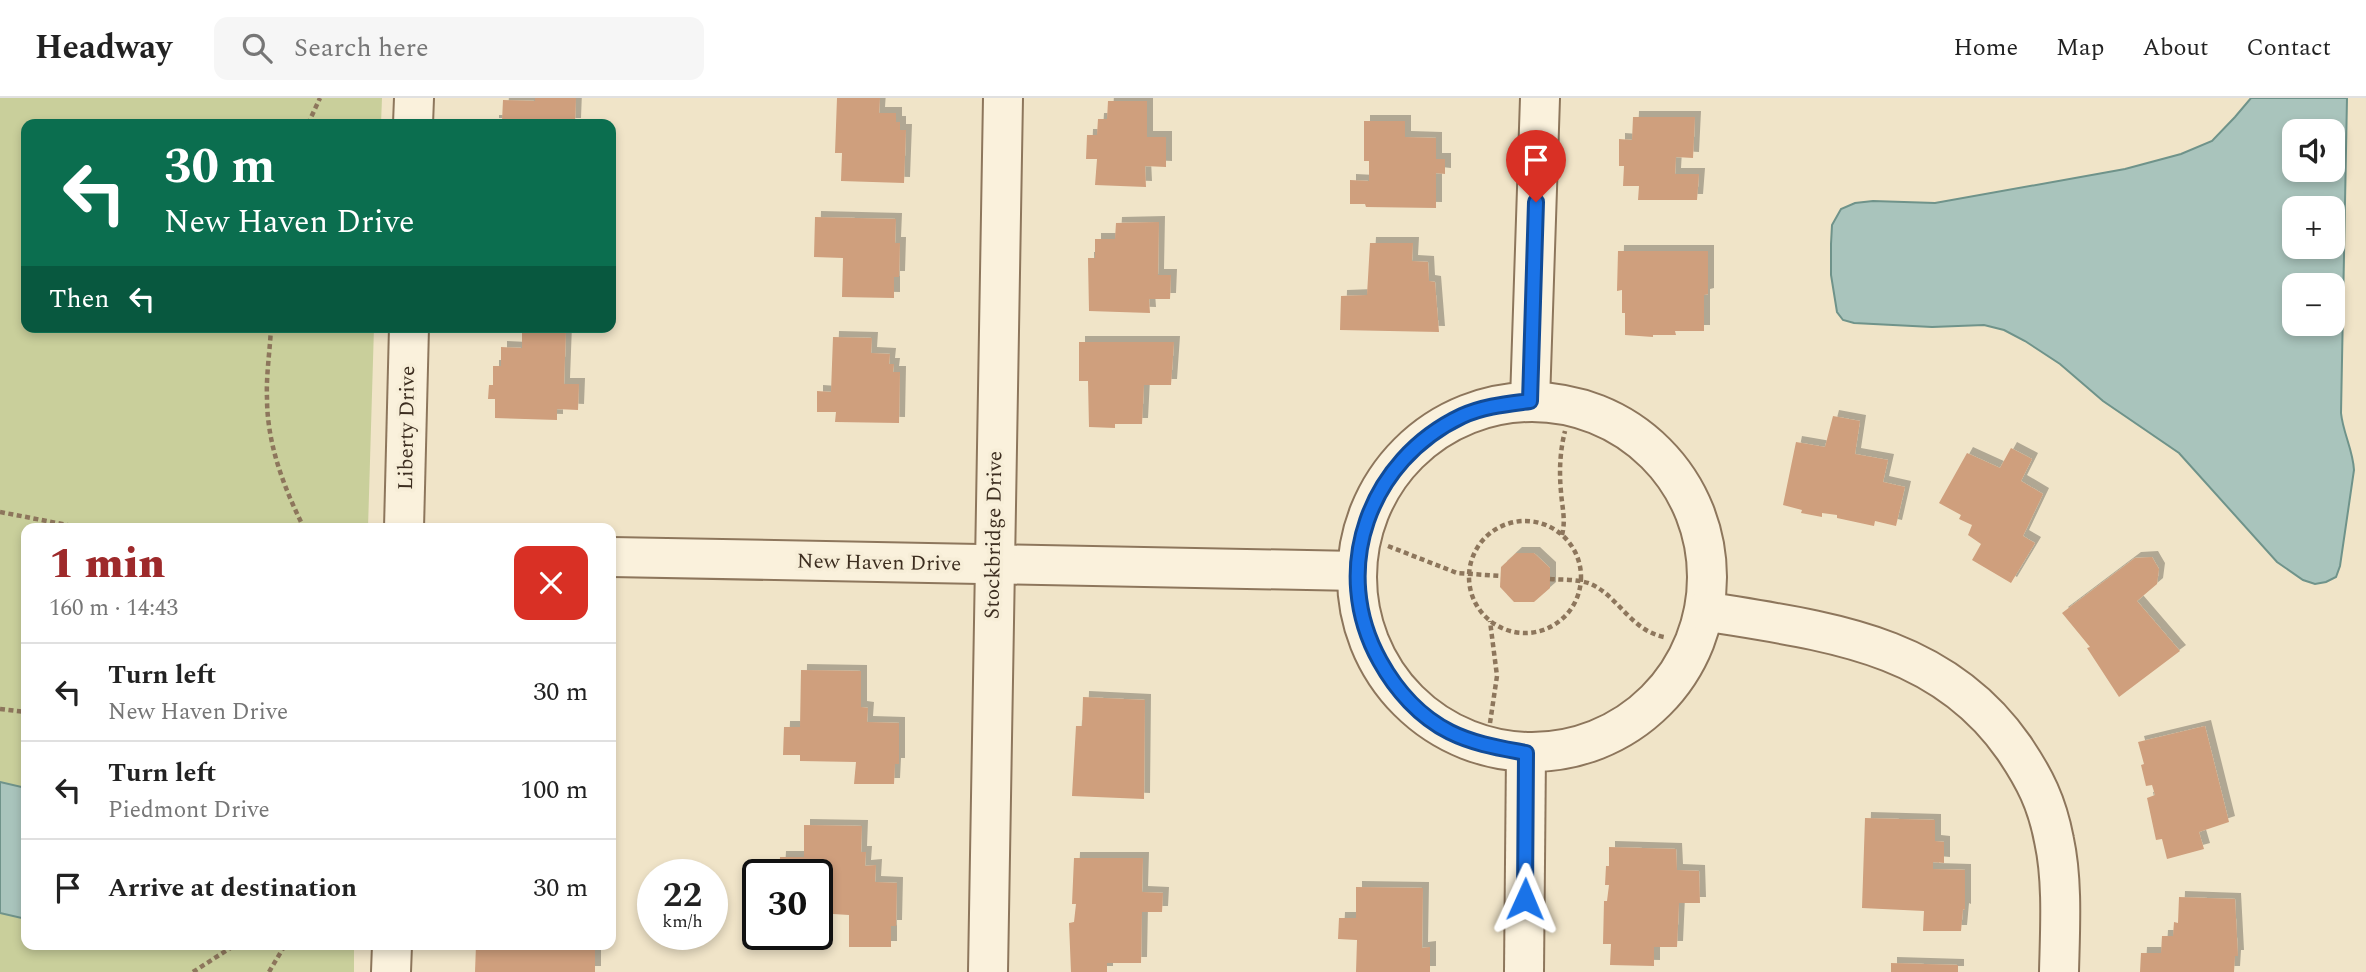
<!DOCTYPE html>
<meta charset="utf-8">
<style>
:root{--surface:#fff;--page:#f6f6f6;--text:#222;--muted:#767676;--line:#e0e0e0;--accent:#9e2a2b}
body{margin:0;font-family:Spectral,serif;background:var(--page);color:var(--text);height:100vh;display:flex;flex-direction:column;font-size:26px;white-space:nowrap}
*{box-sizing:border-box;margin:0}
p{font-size:23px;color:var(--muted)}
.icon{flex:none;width:38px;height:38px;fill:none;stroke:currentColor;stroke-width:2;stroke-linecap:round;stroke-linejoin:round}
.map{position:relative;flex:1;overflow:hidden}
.panel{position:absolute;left:21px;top:425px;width:595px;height:427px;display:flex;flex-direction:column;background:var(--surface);border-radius:14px;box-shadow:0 4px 10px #0003}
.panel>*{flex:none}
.guide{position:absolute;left:21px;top:21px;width:595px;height:214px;border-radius:14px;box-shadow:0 4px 10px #0003;background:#0b6e4f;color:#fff;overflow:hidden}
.controls{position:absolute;left:2282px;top:21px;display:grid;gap:14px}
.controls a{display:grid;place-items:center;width:63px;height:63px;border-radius:14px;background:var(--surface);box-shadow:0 4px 10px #0003;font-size:35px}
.speed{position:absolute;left:637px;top:761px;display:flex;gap:14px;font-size:35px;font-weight:700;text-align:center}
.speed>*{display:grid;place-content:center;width:91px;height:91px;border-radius:50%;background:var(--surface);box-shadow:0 4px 10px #0003;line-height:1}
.speed small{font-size:18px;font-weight:400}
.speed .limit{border:4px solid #111;border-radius:10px;background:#fff;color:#111}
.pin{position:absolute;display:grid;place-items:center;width:60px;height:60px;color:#fff;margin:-72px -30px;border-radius:50% 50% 50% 0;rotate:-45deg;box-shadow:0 0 7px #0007}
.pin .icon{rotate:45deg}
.me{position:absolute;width:77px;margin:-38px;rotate:1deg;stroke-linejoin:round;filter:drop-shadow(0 0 5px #0008)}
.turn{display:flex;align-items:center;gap:24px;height:147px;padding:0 28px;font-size:32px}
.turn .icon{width:91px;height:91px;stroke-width:2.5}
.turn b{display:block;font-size:49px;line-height:60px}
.then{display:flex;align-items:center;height:66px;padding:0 28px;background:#0003;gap:14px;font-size:26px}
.round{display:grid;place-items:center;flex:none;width:74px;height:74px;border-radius:14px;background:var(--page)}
.head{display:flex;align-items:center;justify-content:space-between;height:119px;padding:0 28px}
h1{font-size:42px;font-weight:800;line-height:52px;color:var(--accent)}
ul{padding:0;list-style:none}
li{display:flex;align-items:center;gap:21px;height:98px;padding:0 28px;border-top:2px solid var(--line)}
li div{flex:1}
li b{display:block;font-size:26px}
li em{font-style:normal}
header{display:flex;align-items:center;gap:42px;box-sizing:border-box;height:98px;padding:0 35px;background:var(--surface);border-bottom:2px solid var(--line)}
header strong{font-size:33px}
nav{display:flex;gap:38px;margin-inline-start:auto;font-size:24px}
.search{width:490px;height:63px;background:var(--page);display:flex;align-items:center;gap:18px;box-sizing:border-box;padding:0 24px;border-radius:14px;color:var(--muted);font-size:26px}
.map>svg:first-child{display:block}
.green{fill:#c9cf9b}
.water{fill:#a9c4bc;stroke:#6f938a;stroke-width:2;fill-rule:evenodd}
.building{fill:#cf9f7d;filter:url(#shadow)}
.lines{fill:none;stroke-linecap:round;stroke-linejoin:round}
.street-casing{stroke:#8d765c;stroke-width:42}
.path{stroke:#8d765c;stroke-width:4.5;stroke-dasharray:5 3.5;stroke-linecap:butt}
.street{stroke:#faf1dc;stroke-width:38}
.route-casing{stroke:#114b97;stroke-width:18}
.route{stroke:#1a73e8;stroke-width:12}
.labels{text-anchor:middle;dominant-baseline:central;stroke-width:7;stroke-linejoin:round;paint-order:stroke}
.street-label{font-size:21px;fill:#3d2e20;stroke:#f7eed8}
</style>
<header>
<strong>Headway</strong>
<div class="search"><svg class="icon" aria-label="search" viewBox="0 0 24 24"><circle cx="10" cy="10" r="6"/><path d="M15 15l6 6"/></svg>Search here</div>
<nav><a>Home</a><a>Map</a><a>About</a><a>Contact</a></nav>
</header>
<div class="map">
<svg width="2366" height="874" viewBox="0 0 2366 874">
<defs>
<filter id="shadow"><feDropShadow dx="6" dy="-6" stdDeviation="0" flood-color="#0004"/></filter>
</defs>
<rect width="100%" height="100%" fill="#f0e4c8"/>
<path class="green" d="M0 0H382L381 26H26V229H374L368 430H26V847H354V874H0Z"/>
<g class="water">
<path d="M2251 0H2347L2341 315C2343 335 2353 352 2354 372L2340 468 2336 479 2326 484 2315 486 2303 482 2277 464 2179 355 2103 303 2060 266 2025 243 2004 232 1984 227 1932 229 1854 225 1843 222 1837 214 1831 177V146L1832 127 1841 111 1855 105 1873 103 1935 105 2125 71 2181 56 2212 43 2235 19ZM2294 33H2333V72H2294ZM2294 110H2333V149H2294ZM2294 187H2333V226H2294Z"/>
<path d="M0 684 26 690V821L0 815Z"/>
</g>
<g class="building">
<path d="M535 0H576L575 26H493V23H502L503 2 535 3Z"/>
<path d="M837 0H880L879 15H896V24H900V32H906L904 85 841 83 842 55H835Z"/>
<path d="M1108 3H1147V39H1166V69L1145 68 1146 89 1095 87 1097 61H1086L1087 37H1097L1098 21H1107Z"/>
<path d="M1633 19H1695L1693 60 1676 59 1675 76H1699L1697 102H1638L1639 88H1623L1624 68H1619V41L1632 42Z"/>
<path d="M1364 23H1405V39L1436 40V61H1445V76L1436 75V110L1366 109 1365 106H1350V82L1369 83V63H1364Z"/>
<path d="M815 119 896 121 895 145H900L899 179H894V200L842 199 843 160 814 159Z"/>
<path d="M1159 124 1158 177H1171L1170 201H1149L1150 215 1089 213 1088 160H1095V141H1115L1116 125Z"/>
<path d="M1370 145H1413L1412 163 1428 164 1429 183 1435 184 1439 234 1340 232 1341 198 1367 197Z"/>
<path d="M1618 153H1708V196L1704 197V233H1675L1676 237H1653V239L1625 237V215H1622V192L1617 193Z"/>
<path d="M522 231 566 233 564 286H579L578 312 557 311V322L495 320V301H488L489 287H493V268H501V249L522 250Z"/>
<path d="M833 239 872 240 871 255 890 256 889 266H894L893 274H900L899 325 835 324 836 314H817V293L831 294Z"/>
<path d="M1079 244H1174L1171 287H1144L1142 326H1115V330L1089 329 1088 283H1079Z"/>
<path d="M1833 318 1860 323 1855 356 1888 362 1883 384 1905 389 1896 428 1875 423 1874 428 1837 420V417L1822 415V419L1801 415 1802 412 1783 407 1796 344 1825 349Z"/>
<path d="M2011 350 2032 361 2021 383 2043 396 2023 438 2035 445 2011 485 1972 462 1981 446 1968 437 1972 427 1959 421 1961 417 1939 405 1967 355 2000 370Z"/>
<path d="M1516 455H1534L1550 470V490L1534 504H1514L1500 489 1501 469Z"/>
<path d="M2152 459 2159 471 2157 486 2137 503 2180 553 2119 599 2087 550 2090 549 2062 515 2135 460Z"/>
<path d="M801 572 861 573V609L868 610 867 624 899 625V666H895L894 686H854L856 664 800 663V657H783L784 629H800Z"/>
<path d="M1083 599 1145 602 1144 701 1072 698 1076 628H1082Z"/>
<path d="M2205 628 2229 724 2199 734 2204 751 2167 761 2162 741 2156 742 2147 700 2155 697 2152 687 2146 688 2141 667 2144 666 2138 644Z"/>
<path d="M1865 720 1935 722V743L1944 744V765L1933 764V771L1965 772V812L1963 811 1961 833H1923L1924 813 1862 810Z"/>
<path d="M804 727 862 728 861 754H866L865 768 876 767 875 784 897 785 896 828H891V849H849V817L817 815V777H779L780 759H804Z"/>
<path d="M1609 749 1676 751 1677 772 1699 773 1700 805H1679L1677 849H1654V868L1610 867 1611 846H1603L1604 803H1607L1609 787H1605L1606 768H1609Z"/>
<path d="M1074 760H1143L1142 794 1163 795 1162 814H1142L1141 865H1107V874H1071L1069 825 1074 824 1076 806H1072Z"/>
<path d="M1356 789 1423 790 1422 850 1430 849V874H1356L1357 842 1338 841 1339 820H1356Z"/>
<path d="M2179 799 2235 801 2238 858H2235L2234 874H2140L2141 855H2161L2162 838H2173L2174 824 2178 825Z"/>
<path d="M476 847H595V874H475Z"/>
<path d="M1891 865 1958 867V874H1891Z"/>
</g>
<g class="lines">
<defs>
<g id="street">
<path d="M413 26 414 0"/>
<path d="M1530 303 1540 0"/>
<circle cx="1532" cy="479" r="175"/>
<path d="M404 430 409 229"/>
<path d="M611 459 1357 473"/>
<path d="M1704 513C1822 533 1940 543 2014 650 2035 681 2047 705 2054 742 2063 783 2060 832 2059 874"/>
<path d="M391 874 392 847"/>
<path d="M988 874 1003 0"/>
<path d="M1524 874 1526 655"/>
</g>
</defs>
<use href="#street" class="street-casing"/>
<g class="path">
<path d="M308 26 320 0"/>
<path d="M271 229C270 253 266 277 267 300 267 346 284 390 304 430"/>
<path d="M0 414 83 430"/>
<circle cx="1525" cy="479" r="56"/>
<path d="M1562 437C1566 422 1562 409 1561 394 1559 373 1560 353 1565 333"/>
<path d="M1388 448 1457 475 1501 478"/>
<path d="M1550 481C1564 482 1581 481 1593 487 1620 501 1631 532 1664 539"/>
<path d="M0 611 26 614"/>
<path d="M1490 625 1497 578 1490 523"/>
<path d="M193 874 235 847"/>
<path d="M269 874 285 847"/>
</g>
<use href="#street" class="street"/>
</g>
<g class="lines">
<defs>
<path id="route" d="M1525 801 1526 655C1500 650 1474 646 1450 634 1420 619 1396 592 1380 563 1329 472 1369 362 1462 318 1484 308 1507 306 1530 303L1536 104"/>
</defs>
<use href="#route" class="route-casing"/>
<use href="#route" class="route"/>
</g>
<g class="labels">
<g class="street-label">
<text transform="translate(407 330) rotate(-89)">Liberty Drive</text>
<text transform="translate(994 437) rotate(-89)">Stockbridge Drive</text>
<text transform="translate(879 465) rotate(1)">New Haven Drive</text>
</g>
</g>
</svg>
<div class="controls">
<a><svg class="icon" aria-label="sound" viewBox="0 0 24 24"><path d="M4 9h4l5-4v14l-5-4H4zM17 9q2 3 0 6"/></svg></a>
<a>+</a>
<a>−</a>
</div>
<div class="speed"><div>22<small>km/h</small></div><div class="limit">30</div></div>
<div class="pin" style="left:1536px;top:104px;background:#d93025"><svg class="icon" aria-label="arrive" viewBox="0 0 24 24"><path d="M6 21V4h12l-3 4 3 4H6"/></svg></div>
<svg class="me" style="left:1525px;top:801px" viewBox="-20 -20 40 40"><path d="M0-17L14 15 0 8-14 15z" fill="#1a73e8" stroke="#fff" stroke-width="4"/></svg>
<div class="guide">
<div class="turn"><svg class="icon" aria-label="left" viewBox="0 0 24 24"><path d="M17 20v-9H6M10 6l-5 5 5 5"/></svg><div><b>30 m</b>New Haven Drive</div></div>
<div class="then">Then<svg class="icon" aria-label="left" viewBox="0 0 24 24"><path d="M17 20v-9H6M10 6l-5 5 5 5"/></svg></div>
</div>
<section class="panel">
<div class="head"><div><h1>1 min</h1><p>160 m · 14:43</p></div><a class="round" style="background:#d93025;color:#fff"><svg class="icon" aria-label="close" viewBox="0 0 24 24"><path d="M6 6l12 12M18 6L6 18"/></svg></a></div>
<ul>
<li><svg class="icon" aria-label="left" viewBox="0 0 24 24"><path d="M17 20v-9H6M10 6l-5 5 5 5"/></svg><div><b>Turn left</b><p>New Haven Drive</p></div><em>30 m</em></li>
<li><svg class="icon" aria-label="left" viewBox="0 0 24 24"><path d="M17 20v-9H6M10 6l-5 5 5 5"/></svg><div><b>Turn left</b><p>Piedmont Drive</p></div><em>100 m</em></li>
<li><svg class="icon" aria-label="arrive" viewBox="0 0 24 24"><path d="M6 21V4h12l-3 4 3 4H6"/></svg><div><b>Arrive at destination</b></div><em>30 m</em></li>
</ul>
</section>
</div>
